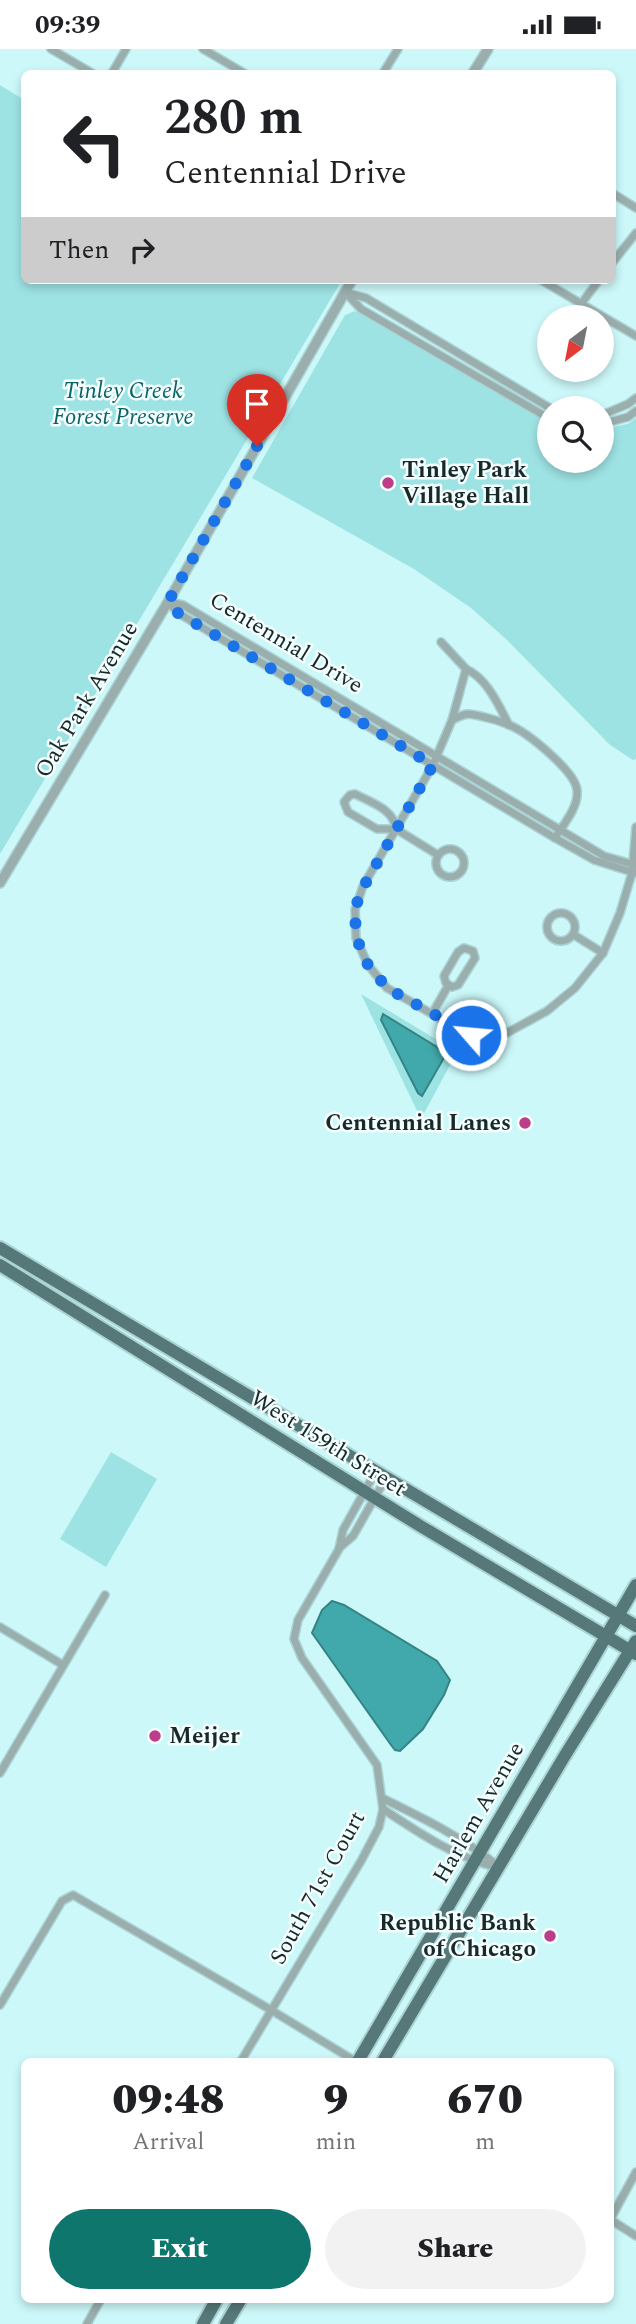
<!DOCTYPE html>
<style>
:root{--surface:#fff;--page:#f2f2f2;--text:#202124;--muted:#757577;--accent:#0f766e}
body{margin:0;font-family:Spectral,serif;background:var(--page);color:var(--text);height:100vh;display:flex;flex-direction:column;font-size:26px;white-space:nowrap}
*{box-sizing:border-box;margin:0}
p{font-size:23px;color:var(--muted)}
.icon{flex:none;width:38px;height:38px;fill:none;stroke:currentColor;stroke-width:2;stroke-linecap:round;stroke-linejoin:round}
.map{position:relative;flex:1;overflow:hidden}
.details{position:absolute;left:21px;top:2009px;width:593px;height:245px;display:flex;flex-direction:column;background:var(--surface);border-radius:10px;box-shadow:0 4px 10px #0003}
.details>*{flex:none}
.guide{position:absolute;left:21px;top:21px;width:595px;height:214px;border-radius:10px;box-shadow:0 4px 10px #0003;background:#fff;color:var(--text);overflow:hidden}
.needle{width:46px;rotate:212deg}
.buttons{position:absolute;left:537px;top:256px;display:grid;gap:14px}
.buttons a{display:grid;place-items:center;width:77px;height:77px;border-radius:50%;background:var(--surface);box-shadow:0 4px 10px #0003;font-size:35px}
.pin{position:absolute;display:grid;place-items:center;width:60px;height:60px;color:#fff;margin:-72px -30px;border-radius:50% 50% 50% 0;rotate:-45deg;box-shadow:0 0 7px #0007}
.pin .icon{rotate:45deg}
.me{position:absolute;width:77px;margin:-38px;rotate:297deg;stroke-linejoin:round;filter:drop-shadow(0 0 5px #0008)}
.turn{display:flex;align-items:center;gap:24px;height:147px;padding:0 28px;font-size:32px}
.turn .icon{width:91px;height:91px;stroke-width:2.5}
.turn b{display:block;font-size:49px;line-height:60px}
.then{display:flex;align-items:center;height:66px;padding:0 28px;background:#0003;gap:14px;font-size:26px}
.eta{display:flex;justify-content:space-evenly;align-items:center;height:119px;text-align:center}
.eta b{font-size:42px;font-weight:800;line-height:49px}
.action{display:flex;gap:14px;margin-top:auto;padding:14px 28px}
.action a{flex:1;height:80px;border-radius:42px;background:var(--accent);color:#fff;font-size:28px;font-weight:800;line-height:80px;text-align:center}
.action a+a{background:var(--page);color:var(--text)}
.status{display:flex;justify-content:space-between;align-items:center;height:49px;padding:0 35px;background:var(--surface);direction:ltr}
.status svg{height:19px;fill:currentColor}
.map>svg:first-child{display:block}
.green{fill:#9ee3e4}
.water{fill:#41a9ab;stroke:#358384;stroke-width:2}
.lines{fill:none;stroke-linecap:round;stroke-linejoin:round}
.minor-casing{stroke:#acd3d4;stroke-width:10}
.tertiary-casing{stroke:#acd3d4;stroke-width:12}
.primary-casing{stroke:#acd3d4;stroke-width:16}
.minor{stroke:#9baeae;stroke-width:7}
.tertiary{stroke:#9baeae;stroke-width:9}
.primary{stroke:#567878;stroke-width:12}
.route{stroke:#1a73e8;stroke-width:12;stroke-dasharray:0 21.6}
.poi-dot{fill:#bc3d8a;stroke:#f5fefe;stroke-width:2.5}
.labels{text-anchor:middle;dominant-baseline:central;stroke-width:5;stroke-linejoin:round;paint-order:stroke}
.park-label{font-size:23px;font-style:italic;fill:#096264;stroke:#f5fefe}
.poi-label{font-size:23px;font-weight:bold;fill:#18292a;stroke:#f5fefe;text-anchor:start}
.street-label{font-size:23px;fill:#18292a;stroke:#f5fefe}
</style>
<div class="status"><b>09:39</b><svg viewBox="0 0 49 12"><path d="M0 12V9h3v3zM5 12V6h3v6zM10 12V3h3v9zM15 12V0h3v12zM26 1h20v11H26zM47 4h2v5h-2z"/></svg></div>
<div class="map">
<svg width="636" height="2275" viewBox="0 0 636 2275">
<rect width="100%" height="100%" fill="#ccf8f9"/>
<g class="green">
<path d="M0 36 24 51V231H342L0 805Z"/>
<path d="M355 262 549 374 550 411H602V380L628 375 636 369V710L633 711 610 696 507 591 471 559 414 520 252 429 345 266Z"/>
<path d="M361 945 457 1003 421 1070Z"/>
<path d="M111 1403 157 1430 106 1518 60 1490Z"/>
</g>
<g class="water">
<path d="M383 965 437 998 445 1007 422 1047 418 1044 381 971Z"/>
<path d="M332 1552 344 1556 437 1612 450 1631 444 1646 423 1680 400 1702 395 1701 391 1696 312 1584 322 1561Z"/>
</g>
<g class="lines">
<defs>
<g id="minor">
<path d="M51 0 92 24"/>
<path d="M203 0 244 24"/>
<path d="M112 24 126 0"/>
<path d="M383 24 398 0"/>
<path d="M612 144 636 159"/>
<path d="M612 214 636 184"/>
<path d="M541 231 636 287"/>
<path d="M345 243 361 260 550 370"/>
<path d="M347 244 366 249 550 359"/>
<path d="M581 255 599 231"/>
<path d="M602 366 628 355 636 349"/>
<path d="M602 375 628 368 636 362"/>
<path d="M168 553 178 564 555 789 594 811 635 824"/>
<path d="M169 553 183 556 604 807 635 816"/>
<path d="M441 593 466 620"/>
<path d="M452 671 466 620C487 629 499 657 509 676"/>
<path d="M355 745C370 753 394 760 396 780H377L348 763 344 753 350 746Z"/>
<path d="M396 780 438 806"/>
<path d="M555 789C563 776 579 758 577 741 575 722 527 683 509 676 501 672 475 665 467 665 462 666 456 669 452 671L433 716 363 837 355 861 356 889 368 916 387 939 453 977 471 986 505 985 547 962 575 939 603 904 620 864 632 824 636 778"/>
<circle cx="450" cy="814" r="14"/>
<circle cx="561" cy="878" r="14"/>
<path d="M574 886 603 904"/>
<path d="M464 899 473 902 475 909 458 936 452 938 446 934 444 927 458 903Z"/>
<path d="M432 965 448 937"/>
<path d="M339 1499 353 1487 386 1429"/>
<path d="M0 1578 63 1616"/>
<path d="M0 1724 105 1546"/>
<path d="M382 1749C423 1769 464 1789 499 1818"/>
<path d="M383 1760C419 1784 456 1809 499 1819"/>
<path d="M0 1956 62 1852 73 1846 271 1961 355 2012"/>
<path d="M241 2012 361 1812 379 1778 383 1760 377 1716 302 1609 294 1590 298 1571 339 1500 343 1481 376 1422"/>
<path d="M611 2169 636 2123"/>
<path d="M611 2171 636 2187"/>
<path d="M87 2275 101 2250"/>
</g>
<g id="tertiary">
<path d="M473 24 488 0"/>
<path d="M0 834 168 553 352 231"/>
</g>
<g id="primary">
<path d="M0 1199 636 1577"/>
<path d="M0 1216 422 1478 636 1605"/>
<path d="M358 2012 636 1536"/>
<path d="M383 2012 564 1708 636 1592"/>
<path d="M203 2275 217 2250"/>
<path d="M226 2275 241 2250"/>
</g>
</defs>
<use href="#minor" class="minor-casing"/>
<use href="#tertiary" class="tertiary-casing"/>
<use href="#primary" class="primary-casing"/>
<use href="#minor" class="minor"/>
<use href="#tertiary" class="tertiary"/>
<use href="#primary" class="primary"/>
</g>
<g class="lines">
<path class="route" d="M257 397 168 553 178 564 433 716 360 844 355 861 356 888 368 916 387 939 471 986"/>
</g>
<g class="poi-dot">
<circle cx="388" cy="434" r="7"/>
<circle cx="525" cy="1074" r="7"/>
<circle cx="155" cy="1687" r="7"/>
<circle cx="550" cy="1887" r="7"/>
</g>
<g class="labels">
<g class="park-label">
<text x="123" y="342">Tinley Creek<tspan x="123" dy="26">Forest Preserve</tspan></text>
</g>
<g class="poi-label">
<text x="402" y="421">Tinley Park<tspan x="402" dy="26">Village Hall</tspan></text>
<text x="511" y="1074" text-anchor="end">Centennial Lanes</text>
<text x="169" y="1687">Meijer</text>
<text x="536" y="1874" text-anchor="end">Republic Bank<tspan x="536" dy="26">of Chicago</tspan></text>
</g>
<g class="street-label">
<text transform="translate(286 594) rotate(31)">Centennial Drive</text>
<text transform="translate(87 651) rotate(-59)">Oak Park Avenue</text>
<text transform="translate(328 1395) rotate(32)">West 159th Street</text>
<text transform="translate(479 1764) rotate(-60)">Harlem Avenue</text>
<text transform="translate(318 1839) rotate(-61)">South 71st Court</text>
</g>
</g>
</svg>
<div class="buttons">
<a><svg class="needle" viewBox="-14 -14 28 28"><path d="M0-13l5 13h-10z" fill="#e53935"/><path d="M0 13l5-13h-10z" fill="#757577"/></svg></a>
<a><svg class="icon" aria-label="search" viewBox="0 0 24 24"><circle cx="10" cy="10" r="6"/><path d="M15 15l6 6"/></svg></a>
</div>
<div class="pin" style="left:257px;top:397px;background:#d93025"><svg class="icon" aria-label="arrive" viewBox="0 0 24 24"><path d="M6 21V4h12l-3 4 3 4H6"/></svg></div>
<svg class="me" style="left:471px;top:986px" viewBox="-20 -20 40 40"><circle r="17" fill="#1a73e8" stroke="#fff" stroke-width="3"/><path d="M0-11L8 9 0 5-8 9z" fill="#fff"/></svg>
<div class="guide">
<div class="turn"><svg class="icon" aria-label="left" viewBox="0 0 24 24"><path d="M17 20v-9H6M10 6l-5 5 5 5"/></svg><div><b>280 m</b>Centennial Drive</div></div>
<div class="then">Then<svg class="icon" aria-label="right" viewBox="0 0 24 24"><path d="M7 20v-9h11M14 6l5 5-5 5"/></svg></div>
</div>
<section class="details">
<div class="eta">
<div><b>09:48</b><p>Arrival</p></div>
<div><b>9</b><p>min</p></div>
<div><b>670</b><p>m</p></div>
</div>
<div class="action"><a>Exit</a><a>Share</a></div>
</section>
</div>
